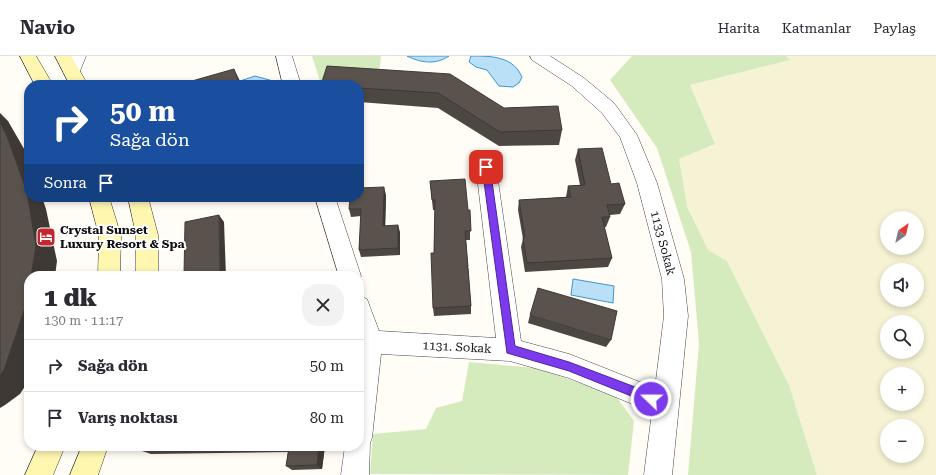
<!DOCTYPE html>
<html lang="tr">
<meta charset="utf-8">
<style>
:root{--surface:#fff;--page:#f2f2f3;--text:#2b2b33;--muted:#7c7c81;--line:#e1e1e2}
body{margin:0;font-family:"Roboto Serif",serif;background:var(--page);color:var(--text);height:100vh;display:flex;flex-direction:column;font-size:15px;white-space:nowrap}
*{box-sizing:border-box;margin:0}
p{font-size:13px;color:var(--muted)}
.icon{flex:none;width:22px;height:22px;fill:none;stroke:currentColor;stroke-width:2;stroke-linecap:round;stroke-linejoin:round}
.map{position:relative;flex:1;overflow:hidden}
.drawer{position:absolute;left:24px;top:215px;width:340px;height:180px;display:flex;flex-direction:column;background:var(--surface);border-radius:16px;box-shadow:0 2px 6px #0003}
.drawer>*{flex:none}
.banner{position:absolute;left:24px;top:24px;width:340px;height:122px;border-radius:16px;box-shadow:0 2px 6px #0003;background:#1a4fa0;color:#fff;overflow:hidden}
.needle{width:26px;rotate:34deg}
.buttons{position:absolute;left:880px;top:155px;display:grid;gap:8px}
.buttons a{display:grid;place-items:center;width:44px;height:44px;border-radius:50%;background:var(--surface);box-shadow:0 2px 6px #0003;font-size:20px}
.pin{position:absolute;display:grid;place-items:center;width:34px;height:34px;color:#fff;margin:-17px;border-radius:8px;box-shadow:0 2px 6px #0006}
.me{position:absolute;width:44px;margin:-22px;rotate:292deg;stroke-linejoin:round;filter:drop-shadow(0 0 3px #0008)}
.turn{display:flex;align-items:center;gap:14px;height:84px;padding:0 20px;font-size:18px}
.turn .icon{width:52px;height:52px;stroke-width:2.5}
.turn b{display:block;font-size:28px;line-height:34px}
.then{display:flex;align-items:center;height:38px;padding:0 20px;background:#0003;gap:8px;font-size:15px}
.round{display:grid;place-items:center;flex:none;width:42px;height:42px;border-radius:16px;background:var(--page)}
.summary{display:flex;align-items:center;justify-content:space-between;height:68px;padding:0 20px}
h1{font-size:24px;font-weight:800;line-height:30px}
ul{padding:0;list-style:none}
li{display:flex;align-items:center;gap:12px;height:52px;padding:0 20px;border-top:1px solid var(--line)}
li div{flex:1}
li b{display:block;font-size:15px}
li em{font-style:normal}
header{display:flex;align-items:center;gap:24px;box-sizing:border-box;height:56px;padding:0 20px;background:var(--surface);border-bottom:1px solid var(--line)}
header strong{font-size:19px}
nav{display:flex;gap:22px;margin-inline-start:auto;font-size:14px}
.map>svg:first-child{display:block}
.farmland{fill:#f6f3d4;fill-rule:evenodd}
.green{fill:#d5ebbd}
.water{fill:#b9e0f7;stroke:#3f96cf}
.lines{fill:none;stroke-linecap:round;stroke-linejoin:round}
.minor-casing{stroke:#444;stroke-width:1}
.secondary-casing{stroke:#333;stroke-width:1}
.minor{fill:#fff;fill-rule:evenodd}
.secondary{fill:#fff6b0;fill-rule:evenodd}
.wall{fill:#4d4742}
.shaded-wall{fill:#3f3936}
.building{fill:#5a524d;stroke:#3f3936}
.route{fill:#7c3aed;stroke:#51269a}
.labels{text-anchor:middle;dominant-baseline:central;stroke-width:4;stroke-linejoin:round;paint-order:stroke}
.poi-label{font-size:12px;font-weight:bold;fill:#111;stroke:#fff;text-anchor:start}
.street-label{font-size:12px;fill:#111;stroke:#fff}
</style>
<header>
<strong>Navio</strong>
<nav><a>Harita</a><a>Katmanlar</a><a>Paylaş</a></nav>
</header>
<div class="map">
<svg width="936" height="419" viewBox="0 0 936 419">
<rect width="100%" height="100%" fill="#fffdf5"/>
<path class="farmland" d="M786 0H936V419H817L789 329 727 205 708 194 687 149 676 104 715 88 690 29 789 4ZM887 162H917V192H887ZM887 214H917V244H887ZM887 266H917V296H887ZM887 318H917V348H887ZM887 370H917V400H887Z"/>
<g class="green">
<path d="M312 0H381L379 19 331 25H320Z"/>
<path d="M632 0H786L790 4 690 29 715 88 679 103 687 150 708 194 727 205 789 329 817 419H688L699 287 691 196 657 92 610 24Z"/>
<path d="M469 306 536 312 615 339 634 365 628 419 370 418 373 378 426 373 436 352 462 345Z"/>
</g>
<g class="water">
<path d="M407 0H449C436 9 421 7 407 0Z"/>
<path d="M471 0C491 0 513 0 522 21L519 27 513 31 499 30 487 14 476 11 469 6Z"/>
<path d="M255 20 273 25 275 29H237V26Z"/>
<path d="M573 223 614 230 613 247 571 239Z"/>
</g>
<g class="lines">
<defs>
<g id="minor">
<path d="M70 0H86L78 20 72 22 66 20 63 16Z"/>
<path d="M276 0H292L301 29H283Z"/>
<path d="M530 0H550L584 22 614 47 637 79 657 127 684 223 688 260 672 419H644L652 356 569 322 510 305 381 298 372 382 370 387 369 419H341L345 390H359V240L367 243 379 275 496 282 476 111 479 106 486 103 493 106 496 111 521 285 569 298 655 332 664 260 662 223 637 127 620 81 602 57 572 30 532 4Z"/>
<path d="M315 141H335L361 220 359 225V220H339Z"/>
</g>
<g id="secondary">
<path d="M20 0H36L53 29H35Z"/>
<path d="M55 0H71L88 29H70Z"/>
<path d="M89 141H109L121 180 120 220H98L99 180Z"/>
<path d="M128 141H148L158 179V220H136V179Z"/>
<path d="M38 390H65L53 419H25Z"/>
<path d="M82 390H108L98 419H70Z"/>
</g>
</defs>
<use href="#minor" class="minor-casing"/>
<use href="#secondary" class="secondary-casing"/>
<use href="#minor" class="minor"/>
<use href="#secondary" class="secondary"/>
</g>
<g class="wall">
<path d="M327 10 504 52 562 74 559 89 499 90 438 52 359 46V29Z"/>
<path d="M578 93 611 128 625 148 620 158 610 159V161L606 171H604L612 202 608 211 525 216 521 191 523 183 518 154 519 144 566 141 568 130 580 129 575 104Z"/>
<path d="M430 125 468 154H470V184H466L471 250V258L434 260 433 252 434 197 435 154H433Z"/>
<path d="M386 139 385 170 400 176V199L361 201 359 194 361 160 351 161 349 153Z"/>
<path d="M530 259 611 284 606 291 528 267Z"/>
<path d="M325 390 322 413 292 414 286 410 288 396 151 398 139 394Z"/>
</g>
<g class="shaded-wall">
<path d="M234 13 242 29H240Z"/>
<path d="M0 57 8 65 27 98 29 104V141H42L46 153 57 205 55 220H31L0 66Z"/>
<path d="M384 131 386 139 385 177 383 170Z"/>
<path d="M219 159 224 166 226 220H220Z"/>
<path d="M398 169 400 176V199L398 192Z"/>
<path d="M29 232V324L20 338 5 349 0 352V320Z"/>
<path d="M319 390H325L322 413 317 409Z"/>
</g>
<g class="building">
<path d="M327 10 450 18 504 52 558 50 562 74 500 76 438 37 359 32V29H321Z"/>
<path d="M234 13 240 29H178Z"/>
<path d="M263 27 264 29H257Z"/>
<path d="M0 66 7 80 27 136 36 190 31 220H29V232L25 252 4 314 0 320Z"/>
<path d="M602 92 611 128 619 127 625 148 607 149 610 161H602L612 202 527 207 523 182 525 181 519 144 571 141 568 130 585 129 578 93Z"/>
<path d="M465 123 468 154H470L471 175H465L468 211H466L468 212 471 250 433 252 431 197H434L435 144H432L430 125Z"/>
<path d="M384 131 383 170 398 169V192L359 194 361 153H349L350 141H359V132Z"/>
<path d="M219 159 220 220H184L185 166Z"/>
<path d="M314 217V220H291V218Z"/>
<path d="M538 232 617 255 611 284 530 259Z"/>
<path d="M140 390H319L317 409 286 410 289 392 139 394Z"/>
</g>
<path class="route" d="M486 108 490 111 515 290 569 306 651 337 655 339 656 343 655 346 651 348 569 315 507 297 482 111Z"/>
<defs>
<symbol id="hotel-square" viewBox="-11 -11 22 22"><rect x="-9" y="-9" width="18" height="18" rx="4" fill="#c4262e" stroke="#fff"/><path d="M-6-4.5h1.5V1H6V5H4.5V3h-9V5H-6ZM-4 0a1.8 1.8 0 1 1 3.6 0ZM.5 0V-2.5h3Q6-2.5 6 0Z" fill="#fff"/></symbol>
</defs>
<g fill-rule="evenodd">
<use href="#hotel-square" x="35" y="170" width="22" height="22"/>
</g>
<g class="labels">
<g class="poi-label">
<text x="60" y="174">Crystal Sunset<tspan x="60" dy="14">Luxury Resort &amp; Spa</tspan></text>
</g>
<g class="street-label">
<text transform="translate(663 187) rotate(75)">1133 Sokak</text>
<text transform="translate(457 291) rotate(3)">1131. Sokak</text>
</g>
</g>
</svg>
<div class="buttons">
<a><svg class="needle" viewBox="-14 -14 28 28"><path d="M0-13l5 13h-10z" fill="#e53935"/><path d="M0 13l5-13h-10z" fill="#7c7c81"/></svg></a>
<a><svg class="icon" aria-label="sound" viewBox="0 0 24 24"><path d="M4 9h4l5-4v14l-5-4H4zM17 9q2 3 0 6"/></svg></a>
<a><svg class="icon" aria-label="search" viewBox="0 0 24 24"><circle cx="10" cy="10" r="6"/><path d="M15 15l6 6"/></svg></a>
<a>+</a>
<a>−</a>
</div>
<div class="pin" style="left:486px;top:111px;background:#d93025"><svg class="icon" aria-label="arrive" viewBox="0 0 24 24"><path d="M6 21V4h12l-3 4 3 4H6"/></svg></div>
<svg class="me" style="left:651px;top:343px" viewBox="-20 -20 40 40"><circle r="17" fill="#7c3aed" stroke="#fff" stroke-width="3"/><path d="M0-11L8 9 0 5-8 9z" fill="#fff"/></svg>
<div class="banner">
<div class="turn"><svg class="icon" aria-label="right" viewBox="0 0 24 24"><path d="M7 20v-9h11M14 6l5 5-5 5"/></svg><div><b>50 m</b>Sağa dön</div></div>
<div class="then">Sonra<svg class="icon" aria-label="arrive" viewBox="0 0 24 24"><path d="M6 21V4h12l-3 4 3 4H6"/></svg></div>
</div>
<section class="drawer">
<div class="summary"><div><h1>1 dk</h1><p>130 m · 11:17</p></div><a class="round"><svg class="icon" aria-label="close" viewBox="0 0 24 24"><path d="M6 6l12 12M18 6L6 18"/></svg></a></div>
<ul>
<li><svg class="icon" aria-label="right" viewBox="0 0 24 24"><path d="M7 20v-9h11M14 6l5 5-5 5"/></svg><div><b>Sağa dön</b></div><em>50 m</em></li>
<li><svg class="icon" aria-label="arrive" viewBox="0 0 24 24"><path d="M6 21V4h12l-3 4 3 4H6"/></svg><div><b>Varış noktası</b></div><em>80 m</em></li>
</ul>
</section>
</div>
